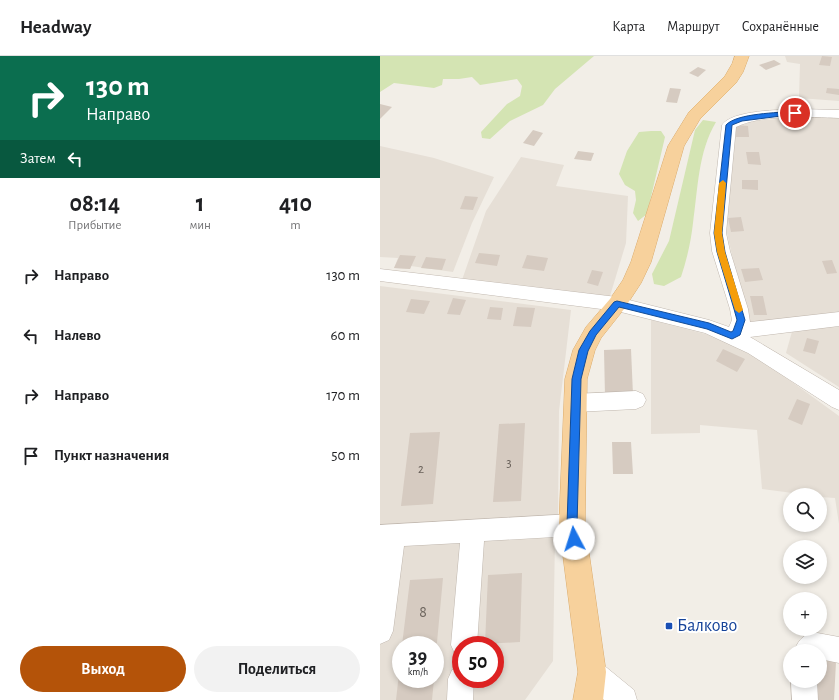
<!DOCTYPE html>
<html lang="ru">
<meta charset="utf-8">
<style>
:root{--surface:#fff;--page:#f2f2f2;--text:#202124;--muted:#757577;--line:#e0e0e0;--accent:#b45309}
body{margin:0;font-family:"Alegreya Sans",sans-serif;background:var(--page);color:var(--text);height:100vh;display:flex;flex-direction:column;font-size:15px;white-space:nowrap}
*{box-sizing:border-box;margin:0}
p{font-size:13px;color:var(--muted)}
.icon{flex:none;width:22px;height:22px;fill:none;stroke:currentColor;stroke-width:2;stroke-linecap:round;stroke-linejoin:round}
.map{position:relative;flex:1;overflow:hidden}
.side{display:flex;flex-direction:column;background:var(--surface);width:380px}
.side>*{flex:none}
.top-card{background:#0b6e4f;color:#fff;overflow:hidden}
.controls{position:absolute;left:403px;top:432px;display:grid;gap:8px}
.controls a{display:grid;place-items:center;width:44px;height:44px;border-radius:50%;background:var(--surface);box-shadow:0 2px 6px #0003;font-size:20px}
.speed{position:absolute;left:12px;top:580px;display:flex;gap:8px;font-size:20px;font-weight:700;text-align:center}
.speed>*{display:grid;place-content:center;width:52px;height:52px;border-radius:50%;background:var(--surface);box-shadow:0 2px 6px #0003;line-height:1}
.speed small{font-size:10px;font-weight:400}
.speed .limit{border:6px solid #d22;background:#fff;color:#111}
.pin{position:absolute;display:grid;place-items:center;width:34px;height:34px;color:#fff;margin:-17px;border:2px solid #fff;border-radius:50%;box-shadow:0 1px 4px #0007}
.me{position:absolute;width:44px;margin:-22px;rotate:355deg;stroke-linejoin:round;filter:drop-shadow(0 0 3px #0008)}
.turn{display:flex;align-items:center;gap:14px;height:84px;padding:0 20px;font-size:18px}
.turn .icon{width:52px;height:52px;stroke-width:2.5}
.turn b{display:block;font-size:28px;line-height:34px}
.then{display:flex;align-items:center;height:38px;padding:0 20px;background:#0003;gap:8px;font-size:15px}
.eta{display:flex;justify-content:space-evenly;align-items:center;height:68px;text-align:center}
.eta b{font-size:24px;font-weight:600;line-height:28px}
.cta{display:flex;gap:8px;margin-top:auto;padding:8px 20px}
.cta a{flex:1;height:46px;border-radius:24px;background:var(--accent);color:#fff;font-size:16px;font-weight:600;line-height:46px;text-align:center}
.cta a+a{background:var(--page);color:var(--text)}
ul{padding:0;list-style:none}
li{display:flex;align-items:center;gap:12px;height:60px;padding:0 20px}
li div{flex:1}
li b{display:block;font-size:15px}
li em{font-style:normal}
header{display:flex;align-items:center;gap:24px;box-sizing:border-box;height:56px;padding:0 20px;background:var(--surface);border-bottom:1px solid var(--line)}
header strong{font-size:19px}
nav{display:flex;gap:22px;margin-inline-start:auto;font-size:14px}
main{display:flex;flex:1;min-height:0}
.map>svg:first-child{display:block}
.residential{fill:#e6dfd6;fill-rule:evenodd}
.green{fill:#d4e4b3}
.building{fill:#d6cbc1}
.lines{fill:none;stroke-linecap:round;stroke-linejoin:round}
.minor-casing{stroke:#c0b7ae;stroke-width:1}
.major-casing{stroke:#dbac6d;stroke-width:1}
.minor{fill:#fff;fill-rule:evenodd}
.major{fill:#f7d19c;fill-rule:evenodd}
.route{fill:#1a73e8;stroke:#114b97}
.slow{fill:#f59e0b}
.transit-dot{fill:#1a4fb4;stroke:#fff;stroke-width:1.5}
.labels{text-anchor:middle;dominant-baseline:central;stroke-width:4;stroke-linejoin:round;paint-order:stroke}
.number-label{font-size:13px;fill:#69615a}
.near-number-label{font-size:16px;fill:#69615a}
.near-transit-label{font-size:18px;fill:#164399;stroke:#fff;text-anchor:start}
</style>
<header>
<strong>Headway</strong>
<nav><a>Карта</a><a>Маршрут</a><a>Сохранённые</a></nav>
</header>
<main>
<section class="side">
<div class="top-card">
<div class="turn"><svg class="icon" aria-label="right" viewBox="0 0 24 24"><path d="M7 20v-9h11M14 6l5 5-5 5"/></svg><div><b>130 m</b>Направо</div></div>
<div class="then">Затем<svg class="icon" aria-label="left" viewBox="0 0 24 24"><path d="M17 20v-9H6M10 6l-5 5 5 5"/></svg></div>
</div>
<div class="eta">
<div><b>08:14</b><p>Прибытие</p></div>
<div><b>1</b><p>мин</p></div>
<div><b>410</b><p>m</p></div>
</div>
<ul>
<li><svg class="icon" aria-label="right" viewBox="0 0 24 24"><path d="M7 20v-9h11M14 6l5 5-5 5"/></svg><div><b>Направо</b></div><em>130 m</em></li>
<li><svg class="icon" aria-label="left" viewBox="0 0 24 24"><path d="M17 20v-9H6M10 6l-5 5 5 5"/></svg><div><b>Налево</b></div><em>60 m</em></li>
<li><svg class="icon" aria-label="right" viewBox="0 0 24 24"><path d="M7 20v-9h11M14 6l5 5-5 5"/></svg><div><b>Направо</b></div><em>170 m</em></li>
<li><svg class="icon" aria-label="arrive" viewBox="0 0 24 24"><path d="M6 21V4h12l-3 4 3 4H6"/></svg><div><b>Пункт назначения</b></div><em>50 m</em></li>
</ul>
<div class="cta"><a>Выход</a><a>Поделиться</a></div>
</section>
<div class="map">
<svg width="459" height="644" viewBox="0 0 459 644">
<rect width="100%" height="100%" fill="#f2eee7"/>
<g class="residential">
<path d="M405 0H459V45L419 42 420 8 407 6Z"/>
<path d="M425 61 459 62V260L368 269 346 173 352 70 357 66Z"/>
<path d="M0 90 54 102 114 121 92 167 73 216 31 210 30 213 14 212 18 202 0 201Z"/>
<path d="M141 101 184 109 176 130 248 140 246 187 230 240 82 224 106 155Z"/>
<path d="M0 230 191 254 179 355 178 459 0 470Z"/>
<path d="M271 264 333 280 342 283 386 307 459 360V468L455 442 440 441V439H428L382 433 377 374 320 369V377L271 378Z"/>
<path d="M459 271V331L406 297 413 272Z"/>
<path d="M175 480 173 605 145 644H0V489ZM21 589H55V623H21ZM81 589H115V623H81Z"/>
</g>
<g class="green">
<path d="M0 0H214L175 33 163 49 130 65 110 83 102 82 101 76 127 48 140 40 142 30 137 23 100 29 92 21 79 23H63L62 29 54 32 14 27 0 36Z"/>
<path d="M323 64 336 66C318 96 318 133 313 167 311 185 307 203 301 221L284 230 274 228 272 218 289 185 315 74Z"/>
<path d="M271 75H281L285 81 267 158 258 165 253 157 256 144 255 135 245 129 239 118 247 95 259 76Z"/>
</g>
<g class="building">
<path d="M442 0 452 1 450 10 439 9Z"/>
<path d="M394 4 401 8 386 14 379 9Z"/>
<path d="M318 11 326 14 318 21 309 17Z"/>
<path d="M290 32 301 33 297 47 286 46Z"/>
<path d="M447 32 459 33V39L446 37Z"/>
<path d="M0 48 12 51 0 63Z"/>
<path d="M356 69 368 70 369 81H356Z"/>
<path d="M153 74 163 77 154 90 143 87Z"/>
<path d="M198 95 214 97 211 105 194 103Z"/>
<path d="M366 96H379L381 109 368 108Z"/>
<path d="M362 124H378V134L362 133Z"/>
<path d="M85 140 98 141 93 154 80 153Z"/>
<path d="M361 161 364 175 351 176 348 162Z"/>
<path d="M99 197 120 199 117 210 95 207Z"/>
<path d="M20 199 36 200 30 213 14 212Z"/>
<path d="M147 199 168 202 164 215 142 212Z"/>
<path d="M46 201 66 203 62 214 41 212Z"/>
<path d="M452 204 457 217 447 218 442 205Z"/>
<path d="M379 212 383 224 365 226 361 213Z"/>
<path d="M212 214 223 216 218 230 207 227Z"/>
<path d="M370 240H383L387 259H374Z"/>
<path d="M73 242 86 244 80 259 67 258Z"/>
<path d="M31 243 50 245 44 258 26 256Z"/>
<path d="M110 251 123 252 121 264 107 263Z"/>
<path d="M137 251 155 252 151 271 133 270Z"/>
<path d="M427 282 439 285 435 298 423 295Z"/>
<path d="M251 293 253 339 225 340 224 294Z"/>
<path d="M343 293 365 303 357 316 336 305Z"/>
<path d="M417 343 430 348 422 369 408 363Z"/>
<path d="M145 367 141 445 113 446 119 368Z"/>
<path d="M60 376 53 448 21 450 30 377Z"/>
<path d="M232 386H251L253 418H233Z"/>
<path d="M142 517 140 586 105 588 108 519Z"/>
<path d="M63 522 56 597 55 589H22L30 524Z"/>
<path d="M440 602 456 606 454 644H433L434 625H440Z"/>
<path d="M20 609 21 623H54L52 644H16Z"/>
</g>
<g class="lines">
<defs>
<g id="minor">
<path d="M419 53 459 54V62C431 61 381 58 356 71L346 177 350 195 368 253 370 266 459 256V270L370 281 459 334V354L452 351 368 297 325 277 237 255 0 225V213L237 241 329 264 349 271 352 264 350 253 332 195 330 177 342 69C352 54 401 54 419 53Z"/>
<path d="M256 335 263 338 266 344 263 350 256 353 195 356 188 353 185 347 188 341 195 338Z"/>
<path d="M192 458 200 461 204 469 200 477 192 480 104 485 97 589H81V601L75 598 71 589 80 487 24 490 13 575 9 584 0 588V469Z"/>
<path d="M432 576 459 581V607L440 603V595H414C418 585 422 580 432 576Z"/>
<path d="M212 603 221 607 254 634 257 644H224L203 625 199 616 203 607Z"/>
<path d="M81 610V623H94L93 644H67L68 623 72 614Z"/>
<path d="M411 625H437L438 644H412Z"/>
</g>
<path id="major" d="M355 0H369L363 16 356 27 320 63 304 90 271 206 261 227 244 253 221 282 215 294 207 323 205 469 226 616 223 644H193L198 616 179 469 185 323 193 294 206 271 230 243 243 224 251 206 288 90 309 56 345 20 352 8Z"/>
</defs>
<use href="#minor" class="minor-casing"/>
<use href="#major" class="major-casing"/>
<use href="#minor" class="minor"/>
<use href="#major" class="major"/>
</g>
<path class="route" d="M415 55 417 56V58L362 65 352 69 342 177 345 196 365 264 360 279 352 283 327 273 239 251 216 279 208 295 201 323 197 469 199 483 198 487 194 488 190 487 187 469 192 323 199 294 210 275 234 246 237 245 329 267 351 276 353 275 357 264 354 253 337 196 334 177 346 69C357 57 398 57 415 55Z"/>
<path class="slow" d="M343 124 346 127 342 177 345 196 363 254 359 257 355 254 337 196 334 177 339 127Z"/>
<rect class="transit-dot" x="285" y="566" width="8" height="8" rx="2"/>
<g class="labels">
<g class="number-label">
<text x="129" y="407">3</text>
<text x="41" y="413">2</text>
</g>
<g class="near-number-label">
<text x="43" y="556">8</text>
</g>
<g class="near-transit-label">
<text x="297" y="570">Балково</text>
</g>
</g>
</svg>
<div class="controls">
<a><svg class="icon" aria-label="search" viewBox="0 0 24 24"><circle cx="10" cy="10" r="6"/><path d="M15 15l6 6"/></svg></a>
<a><svg class="icon" aria-label="layers" viewBox="0 0 24 24"><path d="M12 4l9 5-9 5-9-5zM3 14l9 5 9-5"/></svg></a>
<a>+</a>
<a>−</a>
</div>
<div class="speed"><div>39<small>km/h</small></div><div class="limit">50</div></div>
<div class="pin" style="left:415px;top:57px;background:#d93025"><svg class="icon" aria-label="arrive" viewBox="0 0 24 24"><path d="M6 21V4h12l-3 4 3 4H6"/></svg></div>
<svg class="me" style="left:194px;top:483px" viewBox="-20 -20 40 40"><circle r="19" fill="#fff"/><path d="M0-13L10 11 0 6-10 11z" fill="#1a73e8"/></svg>
</div>
</main>
